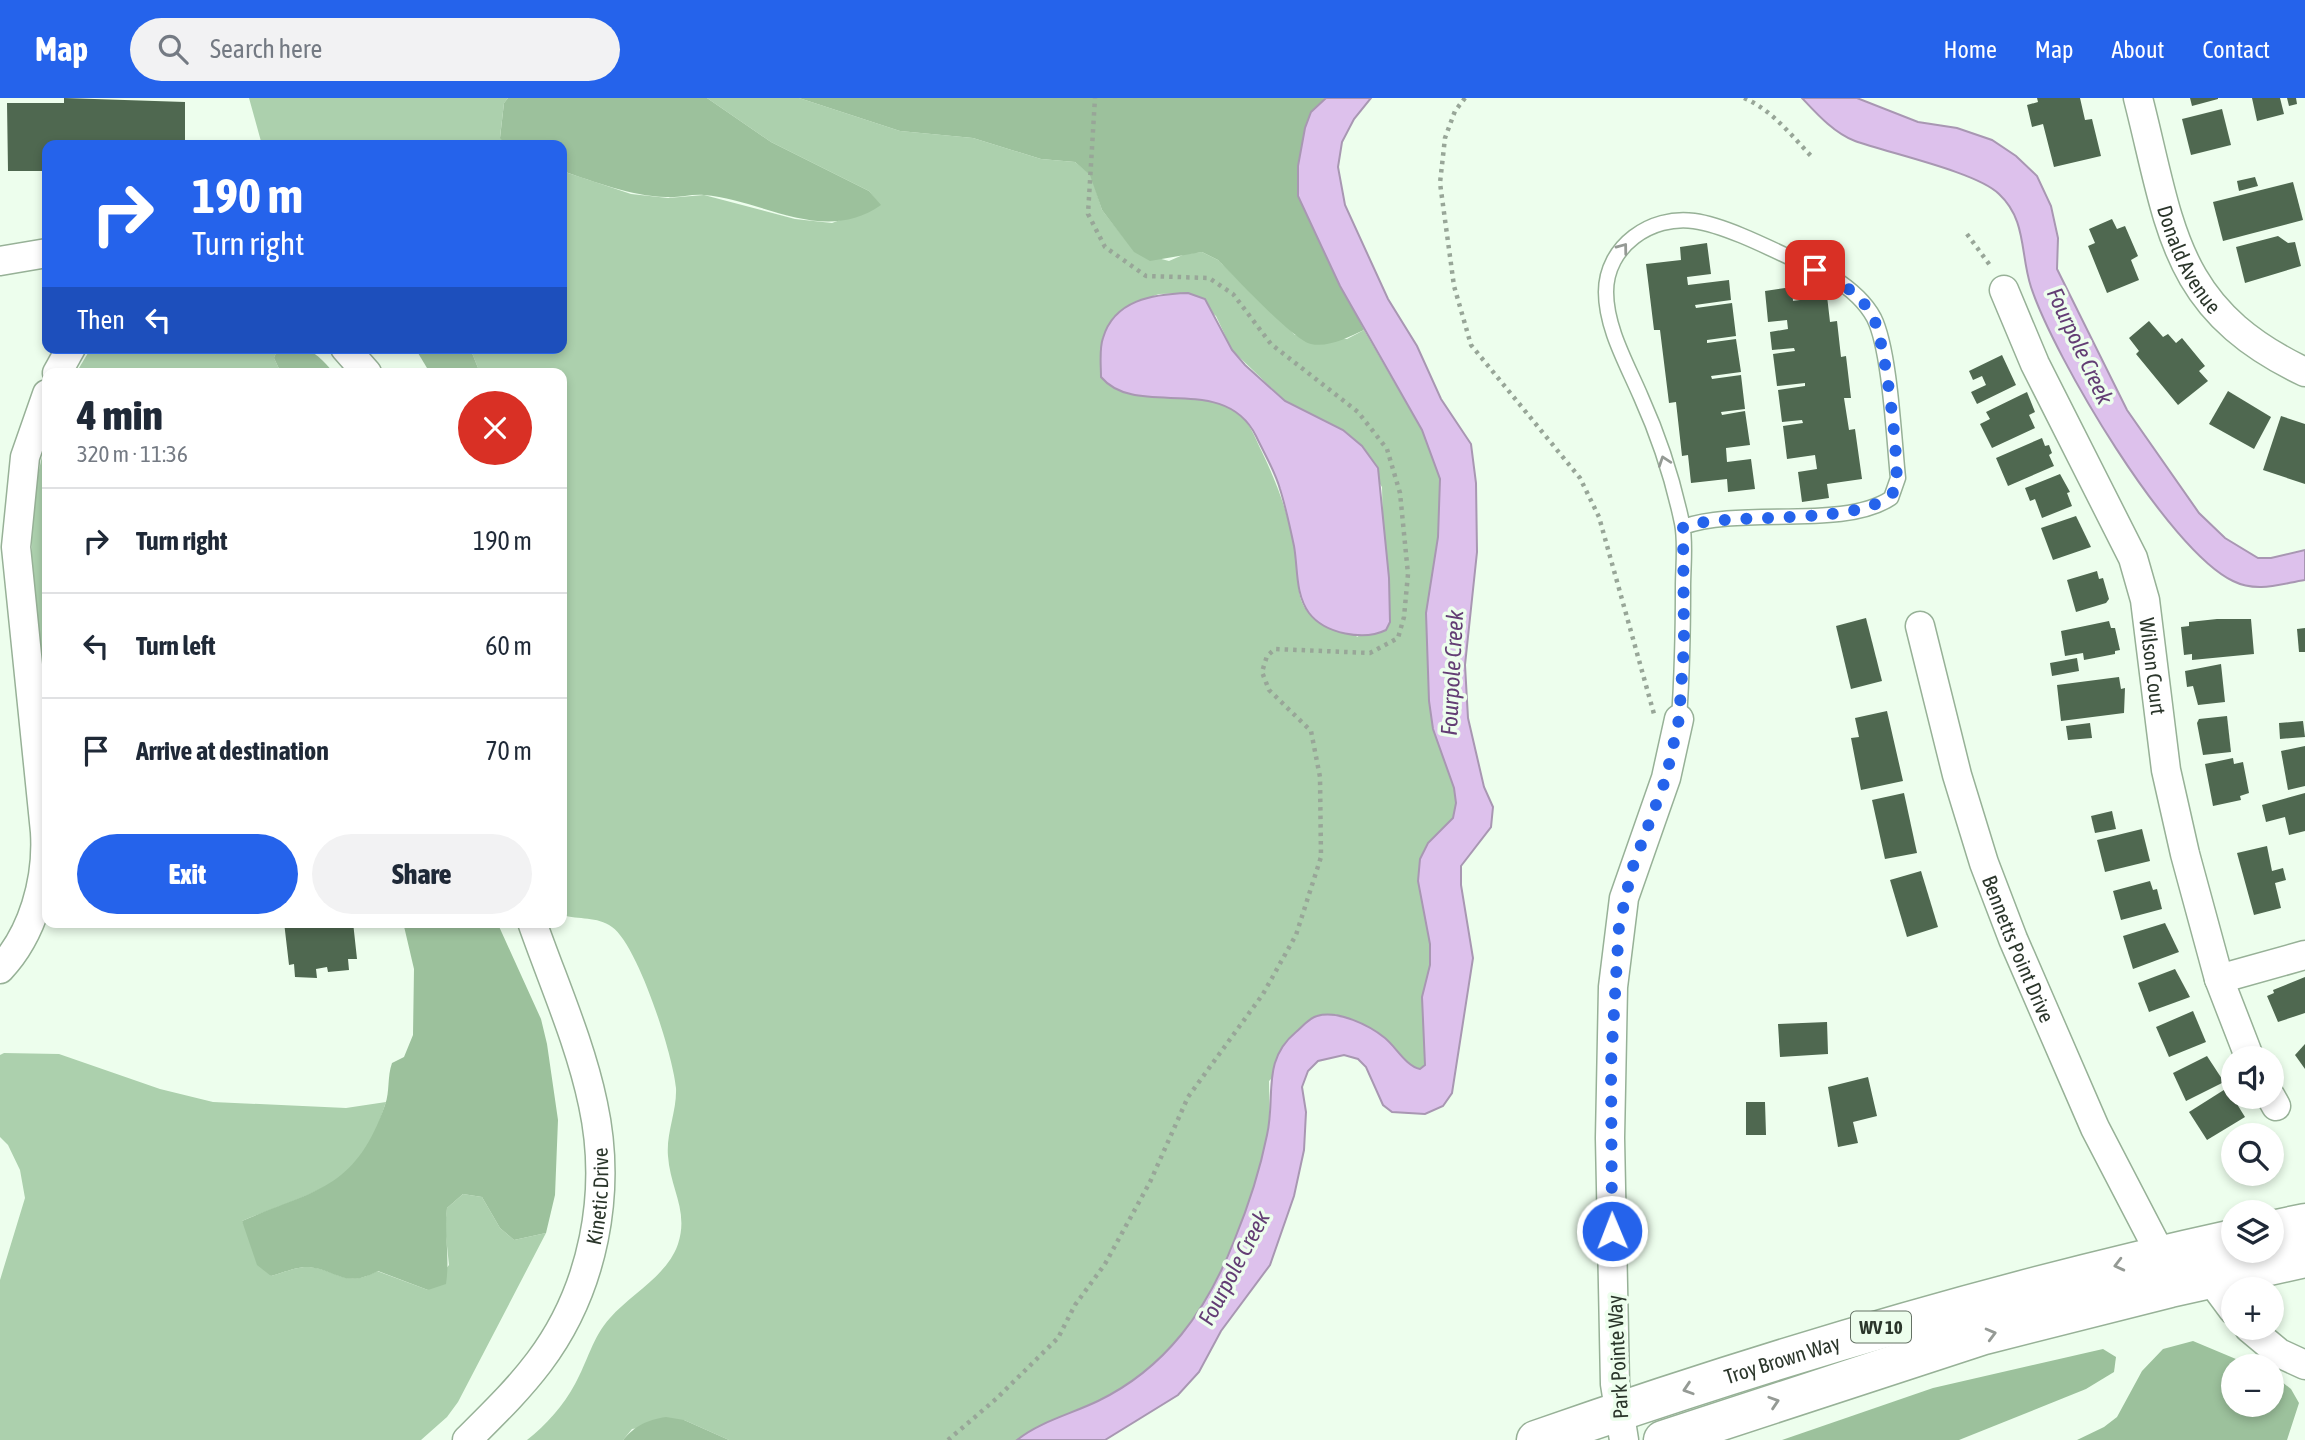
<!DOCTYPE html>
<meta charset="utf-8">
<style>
:root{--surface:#fff;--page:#f2f2f3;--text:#1f2937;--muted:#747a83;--line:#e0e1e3;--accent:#2563eb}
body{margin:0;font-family:"Asap Condensed",sans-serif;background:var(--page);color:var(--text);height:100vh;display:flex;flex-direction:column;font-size:26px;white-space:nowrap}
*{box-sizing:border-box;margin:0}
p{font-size:23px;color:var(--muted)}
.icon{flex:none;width:38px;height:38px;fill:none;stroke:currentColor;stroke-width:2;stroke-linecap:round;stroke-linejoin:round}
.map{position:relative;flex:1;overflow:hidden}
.panel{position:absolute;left:42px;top:270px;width:525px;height:560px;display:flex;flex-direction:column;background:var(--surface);border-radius:14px;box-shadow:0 4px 10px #0003}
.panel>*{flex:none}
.top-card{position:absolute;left:42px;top:42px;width:525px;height:214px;border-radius:14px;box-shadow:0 4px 10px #0003;background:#2563eb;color:#fff;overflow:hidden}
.fabs{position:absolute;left:2221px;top:948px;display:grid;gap:14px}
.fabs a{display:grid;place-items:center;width:63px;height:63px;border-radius:50%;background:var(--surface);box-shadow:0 4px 10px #0003;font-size:35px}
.pin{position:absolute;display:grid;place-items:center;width:60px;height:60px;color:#fff;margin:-30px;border-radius:14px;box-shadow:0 4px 10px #0006}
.me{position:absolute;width:77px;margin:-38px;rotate:359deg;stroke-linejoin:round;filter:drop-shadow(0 0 5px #0008)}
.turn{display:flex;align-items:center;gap:24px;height:147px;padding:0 35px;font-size:32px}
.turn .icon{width:91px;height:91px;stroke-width:2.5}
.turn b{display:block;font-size:49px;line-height:60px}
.then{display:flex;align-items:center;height:66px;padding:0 35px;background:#0003;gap:14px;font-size:26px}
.round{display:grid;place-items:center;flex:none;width:74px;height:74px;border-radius:37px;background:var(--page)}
.overview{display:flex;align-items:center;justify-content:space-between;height:119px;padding:0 35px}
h1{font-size:42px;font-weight:800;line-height:52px}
.action{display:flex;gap:14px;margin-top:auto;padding:14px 35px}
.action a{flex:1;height:80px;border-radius:42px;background:var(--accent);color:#fff;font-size:28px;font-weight:800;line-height:80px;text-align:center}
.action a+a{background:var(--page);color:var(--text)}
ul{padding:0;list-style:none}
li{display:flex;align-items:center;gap:21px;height:105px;padding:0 35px;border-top:2px solid var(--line)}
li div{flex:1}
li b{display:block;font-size:26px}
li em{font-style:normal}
header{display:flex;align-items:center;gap:42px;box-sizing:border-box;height:98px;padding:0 35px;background:var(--accent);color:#fff}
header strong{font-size:33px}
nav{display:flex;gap:38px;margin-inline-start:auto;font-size:24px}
.search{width:490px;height:63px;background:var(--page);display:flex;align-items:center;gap:18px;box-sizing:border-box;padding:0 24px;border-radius:38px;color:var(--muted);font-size:26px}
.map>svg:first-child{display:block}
.green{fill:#acd0ad;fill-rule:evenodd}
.forest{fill:#9cc19c}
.water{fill:#ddc1ec;stroke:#a897b2;stroke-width:2}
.building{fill:#4f6850}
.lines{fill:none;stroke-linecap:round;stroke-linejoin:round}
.service-casing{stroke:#97b197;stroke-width:17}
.minor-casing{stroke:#97b197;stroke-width:31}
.primary-casing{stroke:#97b197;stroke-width:41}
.path{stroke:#98a698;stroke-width:4.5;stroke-dasharray:3.5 5;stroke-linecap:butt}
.service{stroke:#fff;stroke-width:14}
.minor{stroke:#fff;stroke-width:28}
.primary{stroke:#fff;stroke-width:38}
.oneway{stroke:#959a95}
.route{stroke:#2563eb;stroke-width:12;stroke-dasharray:0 21.6}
.labels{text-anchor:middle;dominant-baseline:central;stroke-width:7;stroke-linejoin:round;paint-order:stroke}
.shield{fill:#edfeed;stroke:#657265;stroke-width:2}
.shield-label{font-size:19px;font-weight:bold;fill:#2b362b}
.street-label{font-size:21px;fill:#2b362b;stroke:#edfeed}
.water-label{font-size:23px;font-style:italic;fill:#633d74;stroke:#edfeed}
</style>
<header>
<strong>Map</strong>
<div class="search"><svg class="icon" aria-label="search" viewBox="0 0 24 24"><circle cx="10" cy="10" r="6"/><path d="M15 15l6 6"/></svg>Search here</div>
<nav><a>Home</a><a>Map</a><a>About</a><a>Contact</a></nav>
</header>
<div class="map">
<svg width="2305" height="1342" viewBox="0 0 2305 1342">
<rect width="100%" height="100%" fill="#edfeed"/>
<g class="green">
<path d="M249 0H508L504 5 500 39 506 47H262Z"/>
<path d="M707 0H799L900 33 973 40 1041 61 1075 64 1091 77 1102 112 1135 154 1169 163 1185 156 1202 154 1218 162 1295 237 1347 241 1364 232 1422 332 1440 381 1438 439 1426 515 1429 603 1433 631 1454 691 1456 705 1453 720 1428 745 1420 761 1418 784 1430 846V867L1422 899 1425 967 1420 971 1412 969 1383 939 1335 916 1269 983C1269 1000 1271 1019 1268 1036 1247 1135 1206 1237 1118 1293 1086 1313 1046 1319 1017 1342H729L684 1322 632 1331 623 1342H527C546 1327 564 1307 575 1286 587 1265 593 1238 610 1220 631 1196 667 1178 678 1146 689 1113 670 1090 668 1058 666 1035 677 1013 676 990 673 957 638 847 612 829 597 818 579 822 562 817V275H480L470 250H562V73L631 96 668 100 704 97 795 121 832 125 880 107 869 93 771 44ZM1188 195 1216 218 1232 252 1285 303 1343 332 1382 389 1383 434 1358 539C1344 533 1320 527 1310 516 1295 502 1299 478 1296 460 1289 418 1280 392 1262 354 1255 340 1250 324 1237 314 1218 300 1167 297 1143 299L1131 206 1159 196Z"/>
<path d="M91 250H278L274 260 281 275H76Z"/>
<path d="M47 338V603C41 544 29 483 32 424 33 395 40 367 47 338Z"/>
<path d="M4 955 59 956 160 991 213 1004 346 1010 386 1004C380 1021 375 1040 365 1055 338 1093 283 1105 242 1123L271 1178C282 1175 298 1168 309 1169 340 1172 344 1191 377 1173L428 1192 449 1167 445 1129 447 1110 463 1096 482 1099 500 1130 514 1142 546 1135 458 1304 447 1319 421 1342H0V1182L25 1100 20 1072 8 1047 0 1039V957Z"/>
</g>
<g class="forest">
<path d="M508 0H707L771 44 869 93 881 107C824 147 764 102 704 97 691 96 679 100 666 99 630 98 596 84 562 73V47H506L500 40 504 5Z"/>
<path d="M799 0H1326L1311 14 1298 98 1364 232C1349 239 1328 250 1311 246 1294 243 1234 178 1218 162L1202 154 1150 163 1134 154 1102 112 1090 77 1075 64 1041 61 973 40 900 33Z"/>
<path d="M278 250C310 250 313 251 334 275H281L274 260Z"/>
<path d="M415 250H470L480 275H430Z"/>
<path d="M403 824H497L541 921 547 946 558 1022 555 1097 546 1135 514 1142 500 1130 482 1099 463 1096 447 1110C444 1136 450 1160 446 1186L428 1192 378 1173C344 1191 340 1173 309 1169 298 1168 282 1175 271 1178L257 1167 242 1123C316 1091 355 1092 385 1007 390 993 387 979 392 965L404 959 413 937 414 871Z"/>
<path d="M2193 1243 2255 1269H2233V1307H2272V1276L2291 1291 2299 1305 2287 1342H2077L2104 1329 2117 1319 2142 1273 2163 1251Z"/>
<path d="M2103 1251 2116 1259 2114 1274 2086 1291 1959 1342H1782L1933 1290Z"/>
<path d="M666 1319 684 1322 729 1342H623C636 1327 647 1322 666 1319Z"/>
</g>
<g class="water">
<path d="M1326 0H1371L1354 21 1342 44 1338 69 1345 107 1388 201 1417 248 1441 301 1471 346 1476 385 1477 454 1465 567 1468 620 1484 689 1493 709 1491 729 1461 768V787L1473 860 1452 995 1443 1008 1425 1016 1392 1014 1383 1007 1366 969 1358 961 1344 957 1318 963 1308 973 1302 989 1306 1014 1304 1052 1294 1098 1270 1167 1221 1233 1199 1274 1178 1297 1105 1342H1017C1039 1324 1071 1316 1098 1303 1166 1270 1207 1212 1234 1143 1248 1109 1260 1072 1267 1037 1276 998 1261 963 1296 934 1302 929 1309 920 1317 918 1338 912 1369 927 1385 940 1396 949 1406 968 1420 971L1425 967 1422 899 1430 867V846L1418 783 1420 761 1428 745 1453 720 1456 705 1454 690 1433 631 1429 603 1426 515 1438 439 1440 381 1422 332 1340 188 1298 98V68L1305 30 1311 14Z"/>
<path d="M1802 0H1857L1918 24 1957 30 1992 42 2016 58 2037 78 2051 108 2058 140 2057 171 2127 312 2199 415 2225 440 2258 460H2271L2305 452V482C2280 486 2257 495 2233 483 2168 452 2054 259 2031 189 2020 156 2027 122 1999 96 1977 74 1888 55 1855 43 1834 35 1817 16 1802 0Z"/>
<path d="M1188 195 1205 201 1232 252 1245 267 1285 303 1343 332 1362 348 1378 370 1389 480 1390 524 1386 532C1364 543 1325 536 1309 515 1295 496 1298 470 1294 448 1290 429 1286 410 1280 391 1275 373 1264 355 1256 338 1224 273 1137 322 1101 279 1101 267 1099 251 1103 240 1114 202 1153 196 1188 195Z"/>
</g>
<g class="building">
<path d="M64 0 185 4V47H47V73H8L7 5H64Z"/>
<path d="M2037 0H2080L2085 22 2092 21 2101 58 2054 69 2043 26 2032 29 2027 7 2038 4Z"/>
<path d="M2190 0H2218V1L2192 8Z"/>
<path d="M2252 0H2280L2284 16 2257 23Z"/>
<path d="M2287 0H2296L2297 6 2289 8Z"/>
<path d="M2222 11 2231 47 2191 57 2182 21Z"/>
<path d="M2255 79 2258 88 2239 93 2237 83Z"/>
<path d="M2293 84 2303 122 2223 143 2213 104Z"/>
<path d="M2112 121 2117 131 2125 128 2138 158 2131 162 2139 182 2107 195 2088 148 2095 145 2089 131Z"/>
<path d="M2278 138 2288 145 2295 144 2301 168 2245 185 2236 149Z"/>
<path d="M1707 145 1711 176 1687 179 1688 187 1729 182 1731 202 1695 207 1696 210 1732 205 1736 238 1707 242V245L1736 241 1741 274 1711 278 1712 281 1741 277 1745 311 1721 314 1722 317 1745 313 1750 347 1726 350 1727 364 1751 361 1755 391 1728 394 1727 381 1691 385 1688 357 1682 358 1676 304 1669 305 1660 232H1654L1646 166 1681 162 1680 149Z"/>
<path d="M1792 189 1793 203 1827 198 1830 224 1837 223 1841 259 1846 258 1851 300H1844L1849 332 1855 331 1862 381 1827 386 1829 400 1802 404 1798 374 1817 371 1815 357 1787 361 1783 328 1803 325 1802 322 1782 324 1778 292 1805 288V285L1777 288 1773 256 1795 253 1794 250 1772 252 1770 234 1788 231 1787 222 1768 224 1765 193Z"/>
<path d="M2149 223 2163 239 2168 236 2176 245 2182 240 2205 268 2199 273 2208 283 2178 307 2136 256 2139 253 2129 240Z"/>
<path d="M2002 257 2016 287 1977 306 1971 294 1986 287 1982 278 1973 282 1969 273Z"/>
<path d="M2228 293 2271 319 2254 351 2209 326Z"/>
<path d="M2027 294 2035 314 2029 317 2035 330 1992 350 1980 326 1990 321 1986 314Z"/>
<path d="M2281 318 2305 326V386L2263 372Z"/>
<path d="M2042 340 2045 348 2049 347 2052 355 2049 357 2054 368 2008 388 1996 360Z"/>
<path d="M2060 376 2070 394 2067 395 2072 408 2042 420 2035 401 2030 403 2025 390Z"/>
<path d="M2076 418 2091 449 2053 462 2041 430Z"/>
<path d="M2097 473 2099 481 2103 480 2109 501 2106 505 2076 514 2067 482Z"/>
<path d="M1866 520 1882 583 1851 591 1836 528Z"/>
<path d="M2217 521H2251L2254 556 2192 562V556L2184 557 2181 529 2189 528V524Z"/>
<path d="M2109 523 2111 530H2115L2120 552 2115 553V556L2084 562 2083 555 2065 558 2061 533Z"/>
<path d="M2305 530V554H2299L2297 531Z"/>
<path d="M2077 560 2079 573 2052 578 2050 565Z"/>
<path d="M2221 566 2225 604 2198 607 2193 588 2187 589 2185 573Z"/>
<path d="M2119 579 2121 591 2125 590 2124 615 2061 623 2057 587Z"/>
<path d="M1887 613 1903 683 1861 692 1851 640 1859 639 1855 620Z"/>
<path d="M2227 618 2231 654 2203 657 2197 625 2199 621Z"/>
<path d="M2303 623 2305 639 2280 641 2279 625Z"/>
<path d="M2090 625 2092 640 2068 642 2066 628Z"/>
<path d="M2305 648V688L2288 692 2281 653Z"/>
<path d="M2233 660 2234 666 2243 664 2249 695 2240 698 2241 702 2213 708 2205 666Z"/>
<path d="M1904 695 1917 755 1885 761 1872 702Z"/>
<path d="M2305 695V733L2289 737 2285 719 2266 724 2262 707Z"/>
<path d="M2112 713 2116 731 2095 735 2091 718Z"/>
<path d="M2142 731 2150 763 2105 774 2097 742Z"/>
<path d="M2267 748 2272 773 2283 770 2286 782 2275 785 2281 810 2254 817 2237 755Z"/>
<path d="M1921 773 1938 829 1907 839 1890 782Z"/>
<path d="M2150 783 2153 792 2157 791 2162 811 2121 822 2113 793Z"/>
<path d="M284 824H353L357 861H348L349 872 328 874 327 869 316 871 317 880 295 879 294 866 289 867Z"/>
<path d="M2165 825 2179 854 2133 871 2123 838Z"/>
<path d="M2175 871 2190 899 2149 914 2138 885Z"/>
<path d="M2305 879V915L2278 924 2267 898 2274 895 2273 892Z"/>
<path d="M2193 913 2206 944 2169 959 2156 929Z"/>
<path d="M1827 924 1828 956 1780 959 1778 926Z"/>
<path d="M2305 946V971L2295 957Z"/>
<path d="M2207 958 2224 984 2186 1003 2173 975Z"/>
<path d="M1868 979 1877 1018 1853 1024 1858 1045 1838 1049 1828 989Z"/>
<path d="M2227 990 2245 1019 2207 1042 2189 1014Z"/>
<path d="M1746 1004H1765L1766 1037H1746Z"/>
</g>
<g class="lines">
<defs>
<path id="service" d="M1679 621C1682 577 1683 533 1683 489 1683 468 1686 445 1682 425 1673 382 1659 339 1641 299 1627 266 1606 230 1606 194 1606 148 1651 117 1694 123 1732 128 1794 163 1832 179 1848 189 1865 203 1874 220 1890 252 1894 342 1898 380L1891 400C1843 432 1741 408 1683 429"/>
<g id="minor">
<path id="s1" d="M2138 0C2171 129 2172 211 2305 274"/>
<path d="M0 163 47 155"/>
<path id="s2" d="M2004 192 2035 266 2133 460 2145 502 2166 672 2185 756 2219 881 2250 961"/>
<path d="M345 250 367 275"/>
<path d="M57 275 71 250"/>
<path id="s3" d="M1920 528 1957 677 1984 765 2013 841 2095 1030 2161 1157"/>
<path d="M0 871C33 836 48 782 45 734L16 449 25 359 47 296"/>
<path d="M2219 881 2305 857"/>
<path d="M2271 999 2276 1008"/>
<path d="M2210 1181 2233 1212"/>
<path d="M2249 1230 2279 1255 2305 1267"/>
<path id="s4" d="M467 1342C492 1317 518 1292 539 1264 594 1191 612 1094 593 1006 580 944 553 884 532 824"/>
<path d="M1624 1342 1615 1286 1610 1040 1613 889 1624 800 1666 680 1679 621"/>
</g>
<g id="primary">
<path d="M2272 1132 2305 1125"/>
<path id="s5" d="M1536 1342C1765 1262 1996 1193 2233 1141"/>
<path d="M1663 1342 1984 1237 2170 1190 2305 1160"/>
</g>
</defs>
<use href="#service" class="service-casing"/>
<use href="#minor" class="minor-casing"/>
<use href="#primary" class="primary-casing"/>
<g class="path">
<path d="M1465 0 1455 13 1445 40 1440 85 1454 188 1471 247 1580 380 1599 419 1654 616"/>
<path d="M1744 0C1772 12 1791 37 1812 59"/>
<path d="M1967 136 1992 170"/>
<path d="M948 1342 996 1301 1058 1240 1075 1207 1105 1166 1150 1084 1188 999 1263 896 1296 837 1321 759 1320 679 1311 633 1269 592 1262 574 1267 558 1275 551 1370 555 1398 540 1404 519 1408 476 1400 395 1387 351 1358 314 1271 246 1233 196 1209 180 1146 178 1105 149 1088 116 1095 0"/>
</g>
<use href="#service" class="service"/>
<use href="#minor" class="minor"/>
<use href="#primary" class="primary"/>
</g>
<defs><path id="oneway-chevron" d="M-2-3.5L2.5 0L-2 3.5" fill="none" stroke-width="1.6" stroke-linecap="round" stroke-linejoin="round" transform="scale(1.75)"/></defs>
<g class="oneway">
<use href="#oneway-chevron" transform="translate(1623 150) rotate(-53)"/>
<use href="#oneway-chevron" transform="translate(1664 363) rotate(-109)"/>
<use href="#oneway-chevron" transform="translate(2119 1167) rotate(166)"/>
<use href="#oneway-chevron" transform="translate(1991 1236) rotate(-15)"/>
<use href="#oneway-chevron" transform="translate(1688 1291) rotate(162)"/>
<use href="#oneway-chevron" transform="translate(1774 1304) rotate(-18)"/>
</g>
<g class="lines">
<path class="route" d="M1612 1133 1611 966 1619 828 1632 771 1666 680 1679 621 1684 547 1683 429C1730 412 1874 431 1896 390 1900 365 1885 241 1873 219 1861 196 1838 182 1815 172"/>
</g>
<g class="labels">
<rect class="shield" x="1851" y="1213.5" width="60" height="31" rx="5"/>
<g class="shield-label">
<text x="1881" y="1229">WV 10</text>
</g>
<g class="street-label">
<text stroke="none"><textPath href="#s1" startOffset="170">Donald Avenue</textPath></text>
<text stroke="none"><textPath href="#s2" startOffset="408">Wilson Court</textPath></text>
<text stroke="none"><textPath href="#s3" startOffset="338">Bennetts Point Drive</textPath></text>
<text stroke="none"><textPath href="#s4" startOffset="285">Kinetic Drive</textPath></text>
<text transform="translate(1617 1259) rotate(-93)">Park Pointe Way</text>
<text stroke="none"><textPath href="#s5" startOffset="259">Troy Brown Way</textPath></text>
</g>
<g class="water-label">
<text transform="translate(2080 248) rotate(65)">Fourpole Creek</text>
<text transform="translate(1452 575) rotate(-87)">Fourpole Creek</text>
<text transform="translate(1234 1170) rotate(-62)">Fourpole Creek</text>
</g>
</g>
</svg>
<div class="fabs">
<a><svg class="icon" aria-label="sound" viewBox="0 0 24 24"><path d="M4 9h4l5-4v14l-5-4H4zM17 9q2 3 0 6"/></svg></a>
<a><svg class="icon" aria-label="search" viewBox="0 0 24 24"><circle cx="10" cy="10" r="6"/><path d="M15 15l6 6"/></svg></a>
<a><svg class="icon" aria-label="layers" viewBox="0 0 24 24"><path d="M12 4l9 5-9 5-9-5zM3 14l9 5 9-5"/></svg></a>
<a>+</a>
<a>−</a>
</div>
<div class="pin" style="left:1815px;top:172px;background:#d93025"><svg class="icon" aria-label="arrive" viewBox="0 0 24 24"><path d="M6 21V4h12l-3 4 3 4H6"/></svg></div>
<svg class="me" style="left:1612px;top:1133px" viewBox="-20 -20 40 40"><circle r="17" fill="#2563eb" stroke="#fff" stroke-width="3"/><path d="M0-11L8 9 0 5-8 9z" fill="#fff"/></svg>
<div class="top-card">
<div class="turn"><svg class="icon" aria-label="right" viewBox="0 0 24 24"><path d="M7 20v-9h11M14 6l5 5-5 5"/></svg><div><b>190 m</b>Turn right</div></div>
<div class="then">Then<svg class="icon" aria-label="left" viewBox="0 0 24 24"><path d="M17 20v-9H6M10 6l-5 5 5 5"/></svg></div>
</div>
<section class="panel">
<div class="overview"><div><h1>4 min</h1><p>320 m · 11:36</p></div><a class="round" style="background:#d93025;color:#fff"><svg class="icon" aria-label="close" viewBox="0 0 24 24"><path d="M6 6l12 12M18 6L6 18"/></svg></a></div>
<ul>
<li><svg class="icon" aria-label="right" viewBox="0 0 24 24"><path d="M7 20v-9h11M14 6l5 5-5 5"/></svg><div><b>Turn right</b></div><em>190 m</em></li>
<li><svg class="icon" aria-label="left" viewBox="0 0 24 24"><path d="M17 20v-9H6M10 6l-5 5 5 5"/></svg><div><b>Turn left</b></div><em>60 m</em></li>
<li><svg class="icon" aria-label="arrive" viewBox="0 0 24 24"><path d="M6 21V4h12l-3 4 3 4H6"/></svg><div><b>Arrive at destination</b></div><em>70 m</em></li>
</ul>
<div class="action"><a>Exit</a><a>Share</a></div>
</section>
</div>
